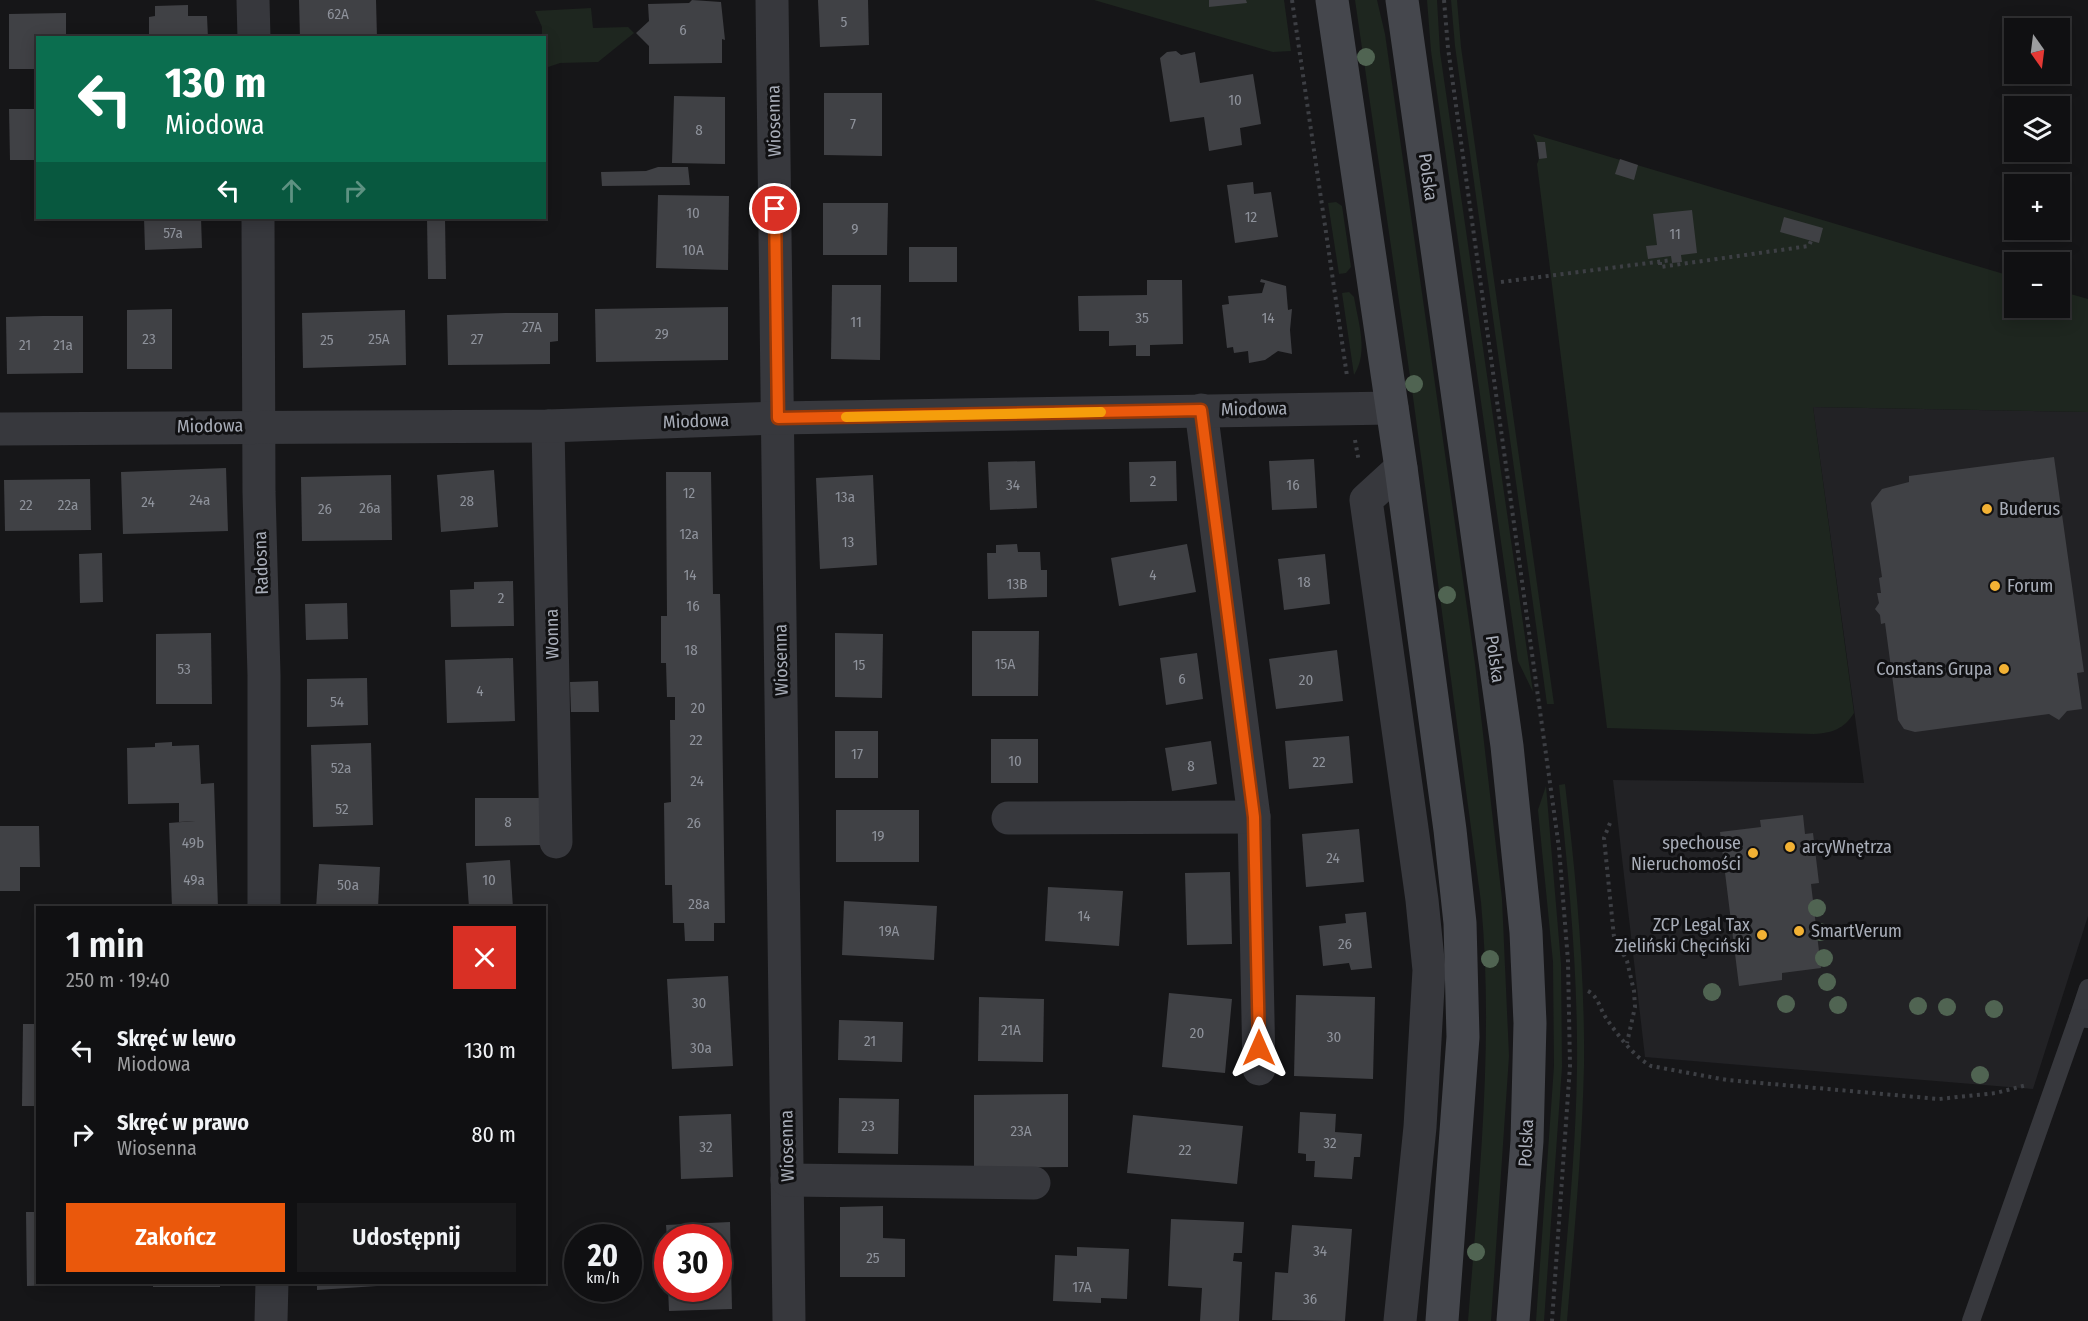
<!DOCTYPE html>
<html lang="pl">
<meta charset="utf-8">
<style>
:root{--surface:#101012;--page:#19191b;--text:#f1f3f6;--muted:#9c9d9f;--line:#303032;--accent:#ea580c}
body{margin:0;font-family:"Fira Sans Condensed",sans-serif;background:var(--page);color:var(--text);height:100vh;display:flex;flex-direction:column;font-size:22px;white-space:nowrap}
*{box-sizing:border-box;margin:0}
p{font-size:20px;color:var(--muted)}
.icon{flex:none;width:33px;height:33px;fill:none;stroke:currentColor;stroke-width:2;stroke-linecap:round;stroke-linejoin:round}
.map{position:relative;flex:1;overflow:hidden}
.details{position:absolute;left:36px;top:906px;width:510px;height:378px;display:flex;flex-direction:column;background:var(--surface);border-radius:0px;box-shadow:0 3px 15px #0003,0 0 0 2px var(--line)}
.details>*{flex:none}
.top-card{position:absolute;left:36px;top:36px;width:510px;height:183px;border-radius:0px;box-shadow:0 3px 15px #0003,0 0 0 2px var(--line);background:#0b6e4f;color:#fff;overflow:hidden}
.needle{width:39px;rotate:166deg}
.tools{position:absolute;left:2004px;top:18px;display:grid;gap:12px}
.tools a{display:grid;place-items:center;width:66px;height:66px;border-radius:0px;background:var(--surface);box-shadow:0 3px 15px #0003,0 0 0 2px var(--line);font-size:30px}
.speed{position:absolute;left:564px;top:1224px;display:flex;gap:12px;font-size:30px;font-weight:700;text-align:center}
.speed>*{display:grid;place-content:center;width:78px;height:78px;border-radius:50%;background:var(--surface);box-shadow:0 3px 15px #0003,0 0 0 2px var(--line);line-height:1}
.speed small{font-size:15px;font-weight:400}
.speed .limit{border:9px solid #d22;background:#fff;color:#111}
.pin{position:absolute;display:grid;place-items:center;width:51px;height:51px;color:#fff;margin:-26px;border:3px solid #fff;border-radius:50%;box-shadow:0 2px 6px #0007}
.me{position:absolute;width:66px;margin:-33px;rotate:0deg;stroke-linejoin:round;filter:drop-shadow(0 0 4px #0008)}
.turn{display:flex;align-items:center;gap:21px;height:126px;padding:0 30px;font-size:27px}
.turn .icon{width:78px;height:78px;stroke-width:2.5}
.turn b{display:block;font-size:42px;line-height:51px}
.lanes{display:flex;align-items:center;height:57px;padding:0 30px;background:#0003;justify-content:center;gap:30px;direction:ltr}
.lanes .off{opacity:.35}
.round{display:grid;place-items:center;flex:none;width:63px;height:63px;border-radius:0px;background:var(--page)}
.head{display:flex;align-items:center;justify-content:space-between;height:102px;padding:0 30px}
h1{font-size:36px;font-weight:600;line-height:45px}
.button{display:flex;gap:12px;margin-top:auto;padding:12px 30px}
.button a{flex:1;height:69px;border-radius:0px;background:var(--accent);color:#fff;font-size:24px;font-weight:600;line-height:69px;text-align:center}
.button a+a{background:var(--page);color:var(--text)}
ul{padding:0;list-style:none}
li{display:flex;align-items:center;gap:18px;height:84px;padding:0 30px}
li div{flex:1}
li b{display:block;font-size:22px}
li em{font-style:normal}
.map>svg:first-child{display:block}
.built{fill:#222225}
.green{fill:#1e261f}
.building{fill:#404145}
.lines{fill:none;stroke-linecap:round;stroke-linejoin:round}
.path{stroke:#3d3f44;stroke-width:4;stroke-dasharray:3 4.5;stroke-linecap:butt}
.lane{stroke:#37383d;stroke-width:18}
.street{stroke:#37383d;stroke-width:33}
.secondary{stroke:#45474d;stroke-width:33}
.tree{fill:#506452}
.route-casing{stroke:#983908;stroke-width:15}
.route{stroke:#ea580c;stroke-width:10}
.slow{stroke:#f59e0b;stroke-width:10}
.poi-dot{fill:#f2b134;stroke:#111113;stroke-width:2}
.labels{text-anchor:middle;dominant-baseline:central;stroke-width:6;stroke-linejoin:round;paint-order:stroke}
.number-label{font-size:15px;fill:#8e929b}
.street-label{font-size:18px;fill:#a8adb8;stroke:#111113}
.poi-label{font-size:18px;fill:#a8adb8;stroke:#111113;text-anchor:start}
</style>
<div class="map">
<svg width="2088" height="1321" viewBox="0 0 2088 1321">
<rect width="100%" height="100%" fill="#161618"/>
<path class="built" d="M1813 407 2088 412V916L2033 1089 1645 1057 1613 780 1864 783Z"/>
<g class="green">
<path d="M1094 0H1284L1291 51 1273 52Z"/>
<path d="M1355 0H1377L1385 34 1475 664 1502 899 1509 1056 1491 1321H1468C1479 1182 1494 1041 1481 902L1413 397Z"/>
<path d="M1427 0H1437L1440 52 1533 692 1518 661 1431 51Z"/>
<path d="M1451 0H1457L1461 47 1554 704H1547L1455 46Z"/>
<path d="M591 8 593 28 628 27 634 33 598 62 560 63 545 68 544 38 542 37V27L535 11Z"/>
<path d="M1533 134 2014 277V308H2060V291L2088 299V412L1813 407 1854 713C1844 729 1832 733 1814 734L1607 728 1537 164C1542 155 1537 143 1533 134Z"/>
<path d="M1336 202 1342 206 1351 267 1346 273 1339 274 1328 203Z"/>
<path d="M1349 292 1354 297C1358 322 1369 352 1354 375L1342 293Z"/>
<path d="M1565 784C1576 877 1585 972 1584 1066 1582 1151 1574 1236 1567 1321H1560C1567 1236 1576 1152 1577 1067 1578 973 1569 879 1559 785Z"/>
<path d="M1546 786 1561 964 1562 1067 1544 1321H1536L1554 1066 1553 962 1538 810Z"/>
</g>
<g class="building">
<path d="M299 0H376L377 38H300Z"/>
<path d="M692 0 721 2 725 40 722 39V63L649 64V46L636 33 649 21 648 4 689 3Z"/>
<path d="M818 0H868L869 45 820 47Z"/>
<path d="M1209 0H1246L1247 3 1209 7Z"/>
<path d="M188 5V16H207L208 38H149V17L155 16V6Z"/>
<path d="M66 13V38H38V69H9V14Z"/>
<path d="M1176 51 1181 55 1195 52 1200 83 1253 74 1261 124 1240 128 1242 145 1209 151 1204 117 1170 122 1160 58 1167 52Z"/>
<path d="M824 93H882V156L824 155Z"/>
<path d="M674 96 725 97V164L672 163Z"/>
<path d="M9 109H38V160H10Z"/>
<path d="M1537 142H1545L1547 158 1539 159Z"/>
<path d="M1620 159 1638 165 1634 180 1615 174Z"/>
<path d="M658 167H688L690 185 602 186 601 172 646 171Z"/>
<path d="M1253 182 1254 194 1271 192 1278 237 1235 243 1227 185Z"/>
<path d="M658 195 729 196 728 270 656 268Z"/>
<path d="M823 203H888L887 255H823Z"/>
<path d="M1692 210 1697 253 1681 255 1682 262 1672 263 1671 256 1648 259 1646 246 1657 245 1653 214Z"/>
<path d="M1784 217 1823 228 1819 243 1780 232Z"/>
<path d="M144 218H201L202 248 145 250Z"/>
<path d="M427 218H445L446 279H428Z"/>
<rect x="909" y="247" width="48" height="35"/>
<path d="M1261 279 1286 286 1288 310 1292 309 1290 330 1292 354 1278 351 1265 360 1249 363 1248 351 1234 353 1233 347 1227 348 1222 305 1229 304 1228 296 1262 293 1265 283 1260 282Z"/>
<path d="M1147 280H1182L1183 344 1150 345V356H1136V345L1109 346V331H1079L1078 296 1147 295Z"/>
<path d="M832 285H881L880 360 831 359Z"/>
<path d="M728 307V360L596 362 595 309Z"/>
<path d="M172 309V369H127V310Z"/>
<path d="M405 310 406 365 303 368 302 313Z"/>
<path d="M505 313H558V341L550 342V364L448 365 447 315Z"/>
<path d="M43 316H83V373L7 374 6 317Z"/>
<path d="M2054 457 2084 672 2077 673 2082 709 2067 711 2059 720 2049 714 1915 732 1904 729 1898 720 1885 623 1881 624 1880 615 1875 609 1879 603 1877 593H1881L1879 578 1882 577 1871 503 1882 489 1909 482V476Z"/>
<path d="M1314 459 1317 508 1272 510 1269 461Z"/>
<path d="M1035 461 1037 508 990 510 988 462Z"/>
<path d="M1176 461 1177 501 1130 502 1129 462Z"/>
<path d="M226 468 228 531 123 534 121 472Z"/>
<path d="M494 470 498 527 441 532 437 475Z"/>
<path d="M666 472H711L713 594H720L721 637 725 923H714V941H685L684 923H673L672 885H665L664 803 671 802 670 720H675V697H667L666 663H661V616H667Z"/>
<path d="M391 475 392 540 302 541 301 477Z"/>
<path d="M873 475 877 565 820 569 816 478Z"/>
<path d="M90 479 91 530 5 531 4 480Z"/>
<path d="M1017 544 1018 552H1040L1041 570H1047V597L988 599 987 553H996V545Z"/>
<path d="M1187 544 1196 592 1119 606 1111 558Z"/>
<path d="M102 553 103 602 80 603 79 554Z"/>
<path d="M1325 554 1330 604 1284 610 1278 559Z"/>
<path d="M513 581 514 626 451 627 450 590 474 589V582Z"/>
<path d="M347 603 348 639 306 640 305 604Z"/>
<path d="M972 631H1039L1038 696H972Z"/>
<path d="M211 633 212 704H156V634Z"/>
<path d="M835 633 883 634 882 698 835 697Z"/>
<path d="M1337 650 1343 701 1276 709 1269 659Z"/>
<path d="M1197 653 1203 699 1166 705 1160 658Z"/>
<path d="M513 658 515 721 447 723 445 660Z"/>
<path d="M367 678 368 725 307 727V679Z"/>
<path d="M598 681 599 712H571L570 682Z"/>
<rect x="835" y="731" width="43" height="47"/>
<path d="M1349 736 1353 783 1289 789 1285 741Z"/>
<rect x="991" y="739" width="47" height="44"/>
<path d="M1211 741 1217 784 1172 791 1165 748Z"/>
<path d="M172 742V746L199 745 201 784 214 783 218 908H172L169 823 195 821 179 822V803L128 804 127 748 155 747V743Z"/>
<path d="M371 743 373 825 313 827 311 745Z"/>
<path d="M475 798H541V845L475 846Z"/>
<rect x="836" y="810" width="83" height="52"/>
<path d="M1803 815 1805 834 1813 833 1819 883 1811 884 1821 968 1782 973V980L1739 986 1720 832 1761 827 1760 820Z"/>
<path d="M0 826H39L40 867H20V891H0Z"/>
<path d="M1359 829 1364 882 1306 887 1302 834Z"/>
<path d="M510 860 513 908H469L466 863Z"/>
<path d="M319 864 380 867 378 908H316Z"/>
<path d="M1230 872 1232 944 1187 945 1185 873Z"/>
<path d="M1048 887 1123 891 1119 946 1045 941Z"/>
<path d="M844 901 937 906 934 960 842 955Z"/>
<path d="M1366 912 1372 968 1351 970 1349 963 1323 966 1319 926 1346 923 1345 914Z"/>
<path d="M728 976 733 1066 672 1069 667 979Z"/>
<path d="M1169 993 1232 999 1225 1073 1162 1067Z"/>
<path d="M1296 995 1375 997 1373 1079 1294 1076Z"/>
<path d="M979 997 1044 999 1043 1062 978 1061Z"/>
<path d="M839 1020 903 1022 902 1062 838 1060Z"/>
<path d="M23 1024H38V1106H22Z"/>
<path d="M1068 1094V1167L974 1168V1095Z"/>
<path d="M839 1098 899 1099 898 1154 838 1153Z"/>
<path d="M1300 1112 1336 1114 1335 1132 1362 1134 1360 1157H1354L1352 1179 1314 1177 1315 1161H1306V1154L1298 1153Z"/>
<path d="M731 1114 733 1177 681 1179 679 1116Z"/>
<path d="M1133 1115 1243 1126 1237 1184 1127 1173Z"/>
<path d="M883 1206V1238L905 1239V1277H840V1207Z"/>
<path d="M26 1212H38V1282H63V1285L27 1286Z"/>
<path d="M1171 1219 1244 1222 1242 1253H1234L1233 1261 1242 1262 1239 1321H1200L1202 1288 1168 1286Z"/>
<path d="M730 1222 732 1309 669 1311 668 1288H718V1238H667L666 1225Z"/>
<path d="M1292 1225 1352 1229 1345 1321 1272 1320 1275 1272 1288 1273Z"/>
<path d="M1077 1247 1129 1249 1127 1299 1101 1298V1303L1053 1301 1055 1255 1077 1256Z"/>
<rect x="153" y="1282" width="67" height="5"/>
<path d="M317 1282H377V1286L317 1290Z"/>
</g>
<g class="lines">
<g class="path">
<path d="M1292 0 1347 376"/>
<path d="M1444 0 1448 48 1559 848 1568 961 1570 1066 1552 1321"/>
<path d="M1660 262V267L1809 246 1811 241"/>
<path d="M1501 282 1672 260"/>
<path d="M1355 440 1359 462"/>
<path d="M1610 823 1604 838 1614 937 1627 961 1634 991 1635 1007 1627 1043"/>
<path d="M1588 991C1598 996 1600 1009 1606 1018 1618 1035 1633 1056 1651 1066L1727 1080 1939 1099 1996 1093 2027 1085"/>
</g>
<g class="lane">
<path d="M2078 1018 2088 988"/>
<path d="M1971 1321 2078 1018 2088 1019"/>
</g>
<g class="street">
<path d="M253 0 254 38"/>
<path d="M772 0 789 1321"/>
<path d="M258 218 259 492 264 675V908"/>
<path d="M1201 410 1254 817 1259 1069"/>
<path d="M548 426 556 842"/>
<path d="M0 429 548 426 778 418 1392 408"/>
<path d="M1008 818 1254 817"/>
<path d="M787 1180 1034 1183"/>
<path d="M271 1321 272 1282"/>
<path d="M1400 1321 1420 1127 1429 970 1422 900 1366 500 1401 468"/>
</g>
<g class="secondary">
<path d="M1332 0 1401 468 1450 830 1460 923 1463 1037 1442 1321"/>
<path d="M1402 0 1507 746 1526 932 1530 1023 1527 1141 1513 1321"/>
</g>
</g>
<g class="tree">
<circle cx="1366" cy="57" r="9"/>
<circle cx="1414" cy="384" r="9"/>
<circle cx="1447" cy="595" r="9"/>
<circle cx="1817" cy="908" r="9"/>
<circle cx="1820" cy="932" r="9"/>
<circle cx="1824" cy="958" r="9"/>
<circle cx="1490" cy="959" r="9"/>
<circle cx="1827" cy="982" r="9"/>
<circle cx="1712" cy="992" r="9"/>
<circle cx="1786" cy="1004" r="9"/>
<circle cx="1838" cy="1005" r="9"/>
<circle cx="1918" cy="1006" r="9"/>
<circle cx="1947" cy="1007" r="9"/>
<circle cx="1994" cy="1009" r="9"/>
<circle cx="1980" cy="1075" r="9"/>
<circle cx="1476" cy="1252" r="9"/>
</g>
<g class="lines">
<defs>
<path id="route" d="M775 209 778 418 1201 410 1254 817 1259 1048"/>
</defs>
<use href="#route" class="route-casing"/>
<use href="#route" class="route"/>
<path class="slow" d="M846 417 1101 412"/>
</g>
<g class="poi-dot">
<circle cx="1987" cy="509" r="6"/>
<circle cx="1995" cy="586" r="6"/>
<circle cx="2004" cy="669" r="6"/>
<circle cx="1790" cy="847" r="6"/>
<circle cx="1753" cy="853" r="6"/>
<circle cx="1799" cy="931" r="6"/>
<circle cx="1762" cy="935" r="6"/>
</g>
<g class="labels">
<g class="number-label">
<text x="338" y="14">62A</text>
<text x="844" y="22">5</text>
<text x="683" y="30">6</text>
<text x="1235" y="100">10</text>
<text x="853" y="124">7</text>
<text x="699" y="130">8</text>
<text x="693" y="213">10</text>
<text x="1251" y="217">12</text>
<text x="855" y="229">9</text>
<text x="173" y="233">57a</text>
<text x="1675" y="234">11</text>
<text x="693" y="250">10A</text>
<text x="1142" y="318">35</text>
<text x="1268" y="318">14</text>
<text x="856" y="322">11</text>
<text x="532" y="327">27A</text>
<text x="662" y="334">29</text>
<text x="149" y="339">23</text>
<text x="379" y="339">25A</text>
<text x="477" y="339">27</text>
<text x="327" y="340">25</text>
<text x="25" y="345">21</text>
<text x="63" y="345">21a</text>
<text x="1153" y="481">2</text>
<text x="1013" y="485">34</text>
<text x="1293" y="485">16</text>
<text x="689" y="493">12</text>
<text x="845" y="497">13a</text>
<text x="200" y="500">24a</text>
<text x="467" y="501">28</text>
<text x="148" y="502">24</text>
<text x="26" y="505">22</text>
<text x="68" y="505">22a</text>
<text x="370" y="508">26a</text>
<text x="325" y="509">26</text>
<text x="689" y="534">12a</text>
<text x="848" y="542">13</text>
<text x="690" y="575">14</text>
<text x="1153" y="575">4</text>
<text x="1304" y="582">18</text>
<text x="1017" y="584">13B</text>
<text x="501" y="598">2</text>
<text x="693" y="606">16</text>
<text x="691" y="650">18</text>
<text x="1005" y="664">15A</text>
<text x="859" y="665">15</text>
<text x="184" y="669">53</text>
<text x="1182" y="679">6</text>
<text x="1306" y="680">20</text>
<text x="480" y="691">4</text>
<text x="337" y="702">54</text>
<text x="698" y="708">20</text>
<text x="696" y="740">22</text>
<text x="857" y="754">17</text>
<text x="1015" y="761">10</text>
<text x="1319" y="762">22</text>
<text x="1191" y="766">8</text>
<text x="341" y="768">52a</text>
<text x="697" y="781">24</text>
<text x="342" y="809">52</text>
<text x="508" y="822">8</text>
<text x="694" y="823">26</text>
<text x="878" y="836">19</text>
<text x="193" y="843">49b</text>
<text x="1333" y="858">24</text>
<text x="194" y="880">49a</text>
<text x="489" y="880">10</text>
<text x="348" y="885">50a</text>
<text x="699" y="904">28a</text>
<text x="1084" y="916">14</text>
<text x="889" y="931">19A</text>
<text x="1345" y="944">26</text>
<text x="699" y="1003">30</text>
<text x="1011" y="1030">21A</text>
<text x="1197" y="1033">20</text>
<text x="1334" y="1037">30</text>
<text x="870" y="1041">21</text>
<text x="701" y="1048">30a</text>
<text x="868" y="1126">23</text>
<text x="1021" y="1131">23A</text>
<text x="1330" y="1143">32</text>
<text x="706" y="1147">32</text>
<text x="1185" y="1150">22</text>
<text x="1320" y="1251">34</text>
<text x="873" y="1258">25</text>
<text x="1082" y="1287">17A</text>
<text x="1310" y="1299">36</text>
</g>
<g class="street-label">
<text transform="translate(774 121) rotate(-91)">Wiosenna</text>
<text transform="translate(1428 177) rotate(82)">Polska</text>
<text transform="translate(1254 409) rotate(-1)">Miodowa</text>
<text transform="translate(696 421) rotate(-2)">Miodowa</text>
<text transform="translate(210 426) rotate(-1)">Miodowa</text>
<text transform="translate(261 563) rotate(-92)">Radosna</text>
<text transform="translate(552 634) rotate(-91)">Wonna</text>
<text transform="translate(1495 659) rotate(82)">Polska</text>
<text transform="translate(781 660) rotate(-91)">Wiosenna</text>
<text transform="translate(1526 1143) rotate(-87)">Polska</text>
<text transform="translate(787 1146) rotate(-91)">Wiosenna</text>
</g>
<g class="poi-label">
<text x="1999" y="509">Buderus</text>
<text x="2007" y="586">Forum</text>
<text x="1992" y="669" text-anchor="end">Constans Grupa</text>
<text x="1741" y="843" text-anchor="end">spechouse<tspan x="1741" dy="21">Nieruchomości</tspan></text>
<text x="1802" y="847">arcyWnętrza</text>
<text x="1750" y="925" text-anchor="end">ZCP Legal Tax<tspan x="1750" dy="21">Zieliński Chęciński</tspan></text>
<text x="1811" y="931">SmartVerum</text>
</g>
</g>
</svg>
<div class="tools">
<a><svg class="needle" viewBox="-14 -14 28 28"><path d="M0-13l5 13h-10z" fill="#e53935"/><path d="M0 13l5-13h-10z" fill="#9c9d9f"/></svg></a>
<a><svg class="icon" aria-label="layers" viewBox="0 0 24 24"><path d="M12 4l9 5-9 5-9-5zM3 14l9 5 9-5"/></svg></a>
<a>+</a>
<a>−</a>
</div>
<div class="speed"><div>20<small>km/h</small></div><div class="limit">30</div></div>
<div class="pin" style="left:775px;top:209px;background:#d93025"><svg class="icon" aria-label="arrive" viewBox="0 0 24 24"><path d="M6 21V4h12l-3 4 3 4H6"/></svg></div>
<svg class="me" style="left:1259px;top:1048px" viewBox="-20 -20 40 40"><path d="M0-17L14 15 0 8-14 15z" fill="#ea580c" stroke="#fff" stroke-width="4"/></svg>
<div class="top-card">
<div class="turn"><svg class="icon" aria-label="left" viewBox="0 0 24 24"><path d="M17 20v-9H6M10 6l-5 5 5 5"/></svg><div><b>130 m</b>Miodowa</div></div>
<div class="lanes"><svg class="icon" aria-label="left" viewBox="0 0 24 24"><path d="M17 20v-9H6M10 6l-5 5 5 5"/></svg><svg class="icon off" aria-label="ahead" viewBox="0 0 24 24"><path d="M12 20V5M6 11l6-6 6 6"/></svg><svg class="icon off" aria-label="right" viewBox="0 0 24 24"><path d="M7 20v-9h11M14 6l5 5-5 5"/></svg></div>
</div>
<section class="details">
<div class="head"><div><h1>1 min</h1><p>250 m · 19:40</p></div><a class="round" style="background:#d93025;color:#fff"><svg class="icon" aria-label="close" viewBox="0 0 24 24"><path d="M6 6l12 12M18 6L6 18"/></svg></a></div>
<ul>
<li><svg class="icon" aria-label="left" viewBox="0 0 24 24"><path d="M17 20v-9H6M10 6l-5 5 5 5"/></svg><div><b>Skręć w lewo</b><p>Miodowa</p></div><em>130 m</em></li>
<li><svg class="icon" aria-label="right" viewBox="0 0 24 24"><path d="M7 20v-9h11M14 6l5 5-5 5"/></svg><div><b>Skręć w prawo</b><p>Wiosenna</p></div><em>80 m</em></li>
</ul>
<div class="button"><a>Zakończ</a><a>Udostępnij</a></div>
</section>
</div>
